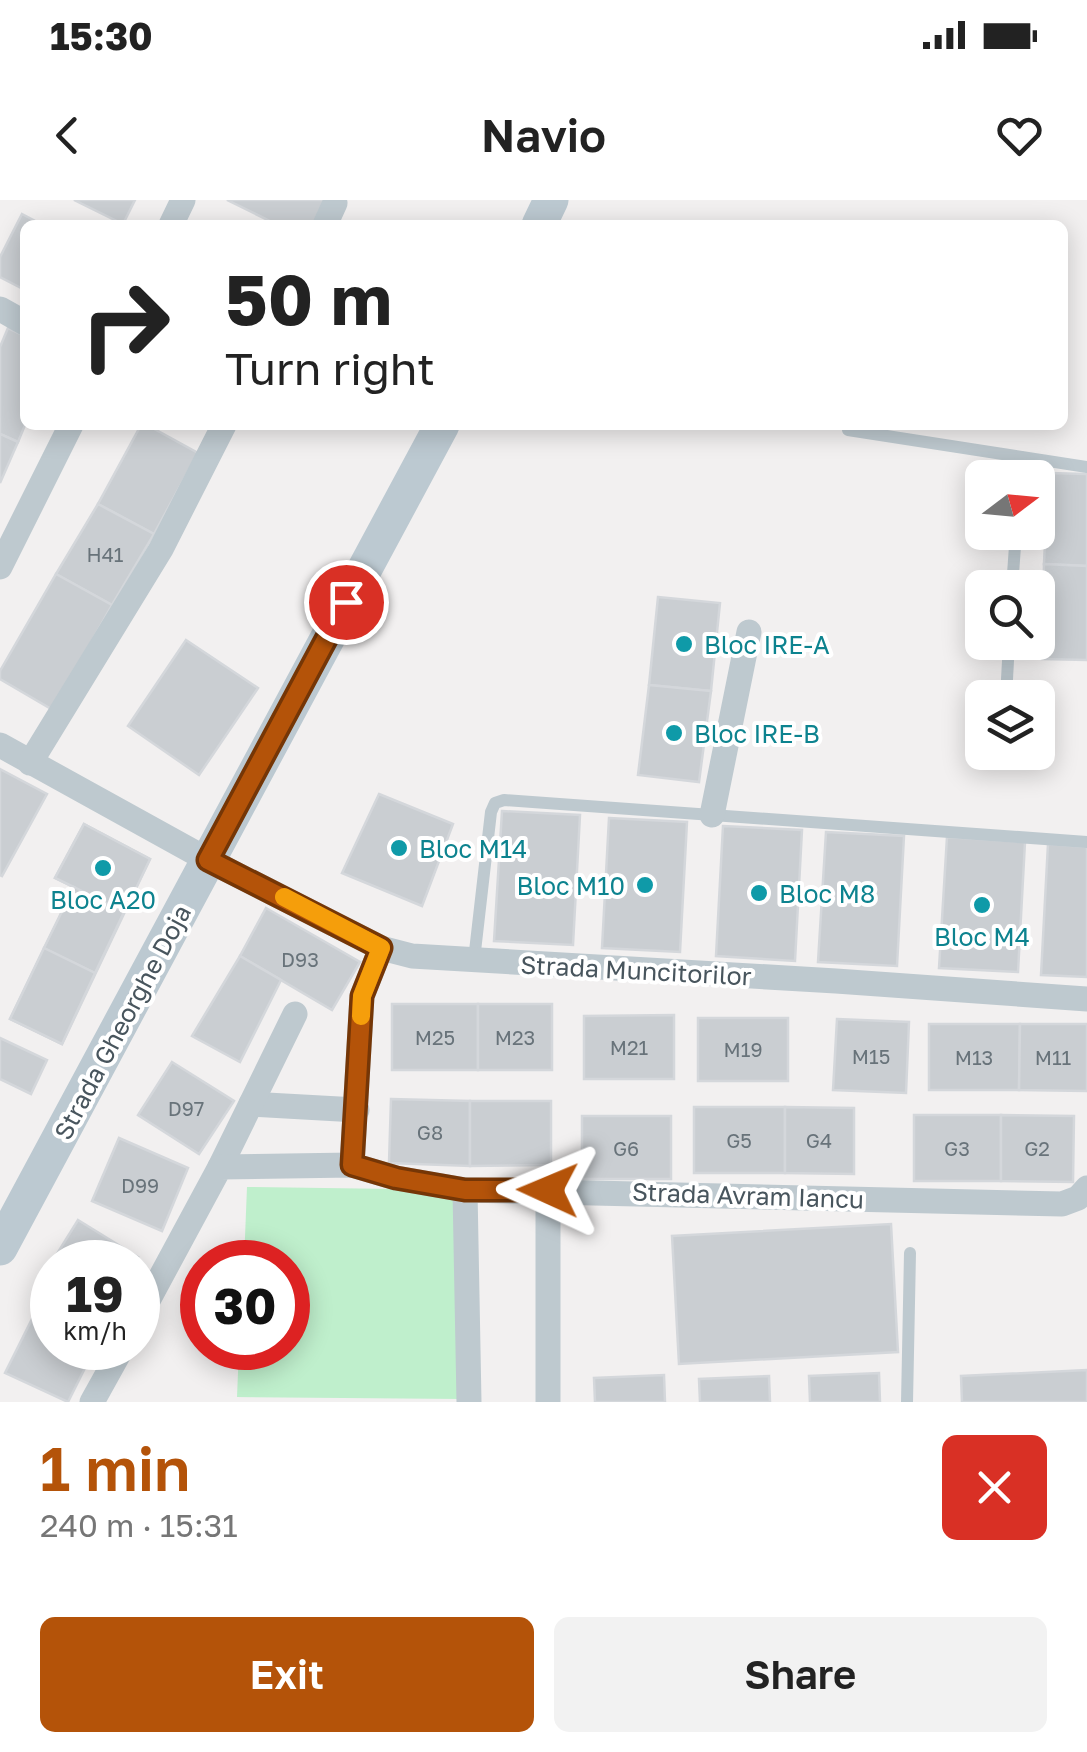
<!DOCTYPE html>
<meta charset="utf-8">
<style>
:root{--surface:#fff;--page:#f2f2f2;--text:#222;--muted:#767676;--accent:#b45309}
body{margin:0;font-family:"Golos Text",sans-serif;background:var(--page);color:var(--text);height:100vh;display:flex;flex-direction:column;font-size:38px;white-space:nowrap}
*{box-sizing:border-box;margin:0}
p{font-size:32px;color:var(--muted)}
.icon{flex:none;width:55px;height:55px;fill:none;stroke:currentColor;stroke-width:2;stroke-linecap:round;stroke-linejoin:round}
.map{position:relative;height:1202px;overflow:hidden}
.side{display:flex;flex-direction:column;background:var(--surface);flex:1}
.side>*{flex:none}
.top-card{position:absolute;left:20px;top:20px;width:1048px;height:210px;border-radius:15px;box-shadow:0 5px 25px #0003;background:#fff;color:var(--text);overflow:hidden}
.needle{width:65px;rotate:74deg}
.buttons{position:absolute;left:965px;top:260px;display:grid;gap:20px}
.buttons a{display:grid;place-items:center;width:90px;height:90px;border-radius:15px;background:var(--surface);box-shadow:0 5px 25px #0003;font-size:50px}
.speed{position:absolute;left:30px;top:1040px;display:flex;gap:20px;font-size:50px;font-weight:700;text-align:center}
.speed>*{display:grid;place-content:center;width:130px;height:130px;border-radius:50%;background:var(--surface);box-shadow:0 5px 25px #0003;line-height:1}
.speed small{font-size:25px;font-weight:400}
.speed .limit{border:15px solid #d22;background:#fff;color:#111}
.pin{position:absolute;display:grid;place-items:center;width:85px;height:85px;color:#fff;margin:-42px;border:5px solid #fff;border-radius:50%;box-shadow:0 2px 10px #0007}
.me{position:absolute;width:110px;margin:-55px;rotate:271deg;stroke-linejoin:round;filter:drop-shadow(0 0 8px #0008)}
.turn{display:flex;align-items:center;gap:35px;height:210px;padding:0 40px;font-size:45px}
.turn .icon{width:130px;height:130px;stroke-width:2.5}
.turn b{display:block;font-size:70px;line-height:85px}
.round{display:grid;place-items:center;flex:none;width:105px;height:105px;border-radius:15px;background:var(--page)}
.head{display:flex;align-items:center;justify-content:space-between;height:170px;padding:0 40px}
h1{font-size:60px;font-weight:600;line-height:75px;color:var(--accent)}
.cta{display:flex;gap:20px;margin-top:auto;padding:20px 40px}
.cta a{flex:1;height:115px;border-radius:15px;background:var(--accent);color:#fff;font-size:40px;font-weight:600;line-height:115px;text-align:center}
.cta a+a{background:var(--page);color:var(--text)}
.status{display:flex;justify-content:space-between;align-items:center;height:70px;padding:0 50px;background:var(--surface);direction:ltr}
.status svg{height:28px;fill:currentColor}
header{display:flex;justify-content:space-between;align-items:center;height:130px;padding:0 40px;background:var(--surface);font-size:45px;font-weight:600}
.map>svg:first-child{display:block}
.green{fill:#bfefcc}
.building{fill:#caced2;stroke:#d4d7db;stroke-width:2.5}
.lines{fill:none;stroke-linecap:round;stroke-linejoin:round}
.lane{stroke:#bec9cf;stroke-width:12}
.street{stroke:#bec9cf;stroke-width:25}
.secondary{stroke:#bcc9d1;stroke-width:35}
.route-casing{stroke:#753606;stroke-width:25}
.route{stroke:#b45309;stroke-width:18}
.slow{stroke:#f59e0b;stroke-width:18}
.culture-dot{fill:#0f9aa8;stroke:#fff;stroke-width:4}
.labels{text-anchor:middle;dominant-baseline:central;stroke-width:8;stroke-linejoin:round;paint-order:stroke}
.number-label{font-size:20px;fill:#68737a}
.culture-label{font-size:25px;fill:#0d838f;stroke:#fff;text-anchor:start}
.street-label{font-size:25px;fill:#48555d;stroke:#fff}
</style>
<div class="status"><b>15:30</b><svg viewBox="0 0 49 12"><path d="M0 12V9h3v3zM5 12V6h3v6zM10 12V3h3v9zM15 12V0h3v12zM26 1h20v11H26zM47 4h2v5h-2z"/></svg></div>
<header><svg class="icon" aria-label="back" viewBox="0 0 24 24"><path d="M15 5l-7 7 7 7"/></svg>Navio<svg class="icon" aria-label="heart" viewBox="0 0 24 24"><path d="M12 20l-8-8c-3-5 5-10 8-4 3-6 11-1 8 4z"/></svg></header>
<div class="map">
<svg width="1087" height="1202" viewBox="0 0 1087 1202">
<rect width="100%" height="100%" fill="#f2f0f0"/>
<path class="green" d="M247 987 465 990 462 1199 237 1197 239 1148H288V1062H244Z"/>
<g class="building">
<path d="M74 0H135L123 24Z"/>
<path d="M227 0H328L317 25H278Z"/>
<path d="M22 14 43 25H25V90L0 77V57Z"/>
<path d="M8 128 25 136V225L18 242 0 234V147Z"/>
<path d="M141 225H147L198 253 154 334 98 304Z"/>
<path d="M0 234 18 242 0 283Z"/>
<path d="M1048 273 1087 274V366L1044 364Z"/>
<path d="M98 304 154 334 112 405 56 374Z"/>
<path d="M1044 364 1087 366V460L1042 459Z"/>
<path d="M56 374 112 405 53 510 0 479V471Z"/>
<path d="M658 397 720 403 711 491 649 485Z"/>
<path d="M186 440 258 488 199 575 128 526Z"/>
<path d="M649 485 711 491 699 582 638 575Z"/>
<path d="M0 569 47 594 2 676 0 675Z"/>
<path d="M379 594 453 624 422 706 342 673Z"/>
<path d="M502 611 580 615 573 745 494 741Z"/>
<path d="M609 618 687 622 680 752 602 748Z"/>
<path d="M84 624 150 659 124 712 55 678Z"/>
<path d="M84 624 150 659 62 844 10 819 74 687 55 678Z"/>
<path d="M723 626 802 630 795 761 716 756Z"/>
<path d="M826 632 904 636 897 766 818 762Z"/>
<path d="M947 637 1025 642 1018 772 939 768Z"/>
<path d="M1048 644 1087 647V777L1041 775Z"/>
<path d="M74 687 124 712 95 773 44 748Z"/>
<path d="M266 708 360 762 332 810 240 756Z"/>
<path d="M44 748 95 773 62 844 10 819Z"/>
<path d="M240 756 281 780 240 862 192 836Z"/>
<rect x="392" y="804" width="86" height="66"/>
<rect x="478" y="804" width="74" height="66"/>
<path d="M674 815V879H584V816Z"/>
<rect x="698" y="818" width="90" height="63"/>
<path d="M837 819 909 822 906 893 833 890Z"/>
<path d="M929 824H1020L1019 890H929Z"/>
<path d="M1020 824H1087V891L1019 890Z"/>
<path d="M0 838 47 860 31 894 0 879Z"/>
<path d="M172 862 234 901 199 954 138 915Z"/>
<path d="M391 899 470 901V966L389 963Z"/>
<path d="M470 901H551V965L470 966Z"/>
<rect x="694" y="907" width="91" height="66"/>
<path d="M785 907 854 908V974L785 973Z"/>
<rect x="914" y="915" width="87" height="66"/>
<path d="M1001 915 1074 916 1073 982 1001 981Z"/>
<rect x="582" y="916" width="89" height="63"/>
<path d="M119 938 188 968 162 1031 92 1001Z"/>
<path d="M78 1020 138 1057 134 1062H52V1084L42 1078Z"/>
<path d="M891 1024 898 1152 679 1164 672 1036Z"/>
<path d="M37 1109 52 1117V1148H95L68 1202 5 1173Z"/>
<path d="M1087 1170V1202H962L961 1176Z"/>
<path d="M879 1173 880 1202H810L809 1176Z"/>
<path d="M664 1175 665 1202H595L594 1178Z"/>
<path d="M769 1176 770 1202H700L699 1179Z"/>
</g>
<g class="lines">
<g class="lane">
<path d="M848 230 1087 267"/>
<path d="M1019 278 1021 257"/>
<path d="M1012 388 1016 332"/>
<path d="M1006 498 1009 442"/>
<path d="M474 760 491 612 495 603 504 600 1087 642"/>
<path d="M907 1202 910 1053"/>
</g>
<g class="street">
<path d="M171 25 183 0"/>
<path d="M325 25 335 3"/>
<path d="M0 109 25 123"/>
<path d="M0 367 71 225"/>
<path d="M0 545 208 660 381 748 412 756 836 781 1087 799"/>
<path d="M30 563 161 349 224 225"/>
<path d="M712 615 749 432"/>
<path d="M251 904 357 910"/>
<path d="M352 965 362 796 381 748"/>
<path d="M220 967 295 814"/>
<path d="M465 990 469 1202"/>
<path d="M138 1119 220 967 352 965 396 978 465 990 1062 1004 1078 998 1087 988"/>
<path d="M92 1202 122 1148"/>
<path d="M548 1202V990"/>
</g>
<g class="secondary">
<path d="M539 25 551 0"/>
<path d="M0 1048 442 225"/>
</g>
</g>
<g class="lines">
<defs>
<path id="route" d="M346 402 208 660 381 748 362 796 352 965 396 978 465 990H548"/>
</defs>
<use href="#route" class="route-casing"/>
<use href="#route" class="route"/>
<path class="slow" d="M284 697 381 748 362 796 361 816"/>
</g>
<g class="culture-dot">
<circle cx="684" cy="444" r="10"/>
<circle cx="674" cy="533" r="10"/>
<circle cx="399" cy="648" r="10"/>
<circle cx="103" cy="668" r="10"/>
<circle cx="645" cy="685" r="10"/>
<circle cx="759" cy="693" r="10"/>
<circle cx="982" cy="705" r="10"/>
</g>
<g class="labels">
<g class="number-label">
<text x="105" y="354">H41</text>
<text x="300" y="759">D93</text>
<text x="435" y="837">M25</text>
<text x="515" y="837">M23</text>
<text x="629" y="847">M21</text>
<text x="743" y="849">M19</text>
<text x="871" y="856">M15</text>
<text x="974" y="857">M13</text>
<text x="1053" y="857">M11</text>
<text x="186" y="908">D97</text>
<text x="430" y="932">G8</text>
<text x="739" y="940">G5</text>
<text x="819" y="940">G4</text>
<text x="626" y="948">G6</text>
<text x="957" y="948">G3</text>
<text x="1037" y="948">G2</text>
<text x="140" y="985">D99</text>
</g>
<g class="culture-label">
<text x="704" y="444">Bloc IRE-A</text>
<text x="694" y="533">Bloc IRE-B</text>
<text x="419" y="648">Bloc M14</text>
<text x="625" y="685" text-anchor="end">Bloc M10</text>
<text x="779" y="693">Bloc M8</text>
<text x="103" y="699" text-anchor="middle">Bloc A20</text>
<text x="982" y="736" text-anchor="middle">Bloc M4</text>
</g>
<g class="street-label">
<text transform="translate(636 770) rotate(3)">Strada Muncitorilor</text>
<text transform="translate(122 822) rotate(-62)">Strada Gheorghe Doja</text>
<text transform="translate(748 995) rotate(2)">Strada Avram Iancu</text>
</g>
</g>
</svg>
<div class="buttons">
<a><svg class="needle" viewBox="-14 -14 28 28"><path d="M0-13l5 13h-10z" fill="#e53935"/><path d="M0 13l5-13h-10z" fill="#767676"/></svg></a>
<a><svg class="icon" aria-label="search" viewBox="0 0 24 24"><circle cx="10" cy="10" r="6"/><path d="M15 15l6 6"/></svg></a>
<a><svg class="icon" aria-label="layers" viewBox="0 0 24 24"><path d="M12 4l9 5-9 5-9-5zM3 14l9 5 9-5"/></svg></a>
</div>
<div class="speed"><div>19<small>km/h</small></div><div class="limit">30</div></div>
<div class="pin" style="left:346px;top:402px;background:#d93025"><svg class="icon" aria-label="arrive" viewBox="0 0 24 24"><path d="M6 21V4h12l-3 4 3 4H6"/></svg></div>
<svg class="me" style="left:548px;top:990px" viewBox="-20 -20 40 40"><path d="M0-17L14 15 0 8-14 15z" fill="#b45309" stroke="#fff" stroke-width="4"/></svg>
<div class="top-card">
<div class="turn"><svg class="icon" aria-label="right" viewBox="0 0 24 24"><path d="M7 20v-9h11M14 6l5 5-5 5"/></svg><div><b>50 m</b>Turn right</div></div>
</div>
</div>
<section class="side">
<div class="head"><div><h1>1 min</h1><p>240 m · 15:31</p></div><a class="round" style="background:#d93025;color:#fff"><svg class="icon" aria-label="close" viewBox="0 0 24 24"><path d="M6 6l12 12M18 6L6 18"/></svg></a></div>
<div class="cta"><a>Exit</a><a>Share</a></div>
</section>
